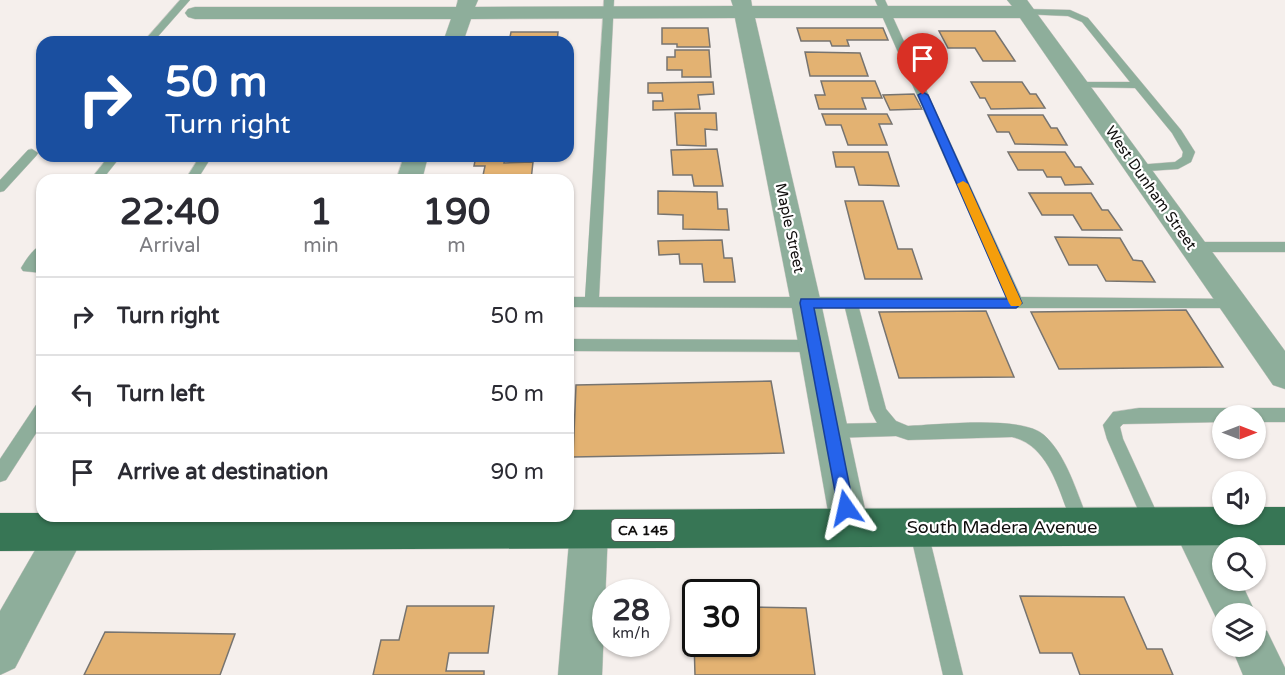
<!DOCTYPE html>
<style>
:root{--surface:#fff;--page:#f2f2f3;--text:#2b2b33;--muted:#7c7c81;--line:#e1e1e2}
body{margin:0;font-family:"Varela Round",sans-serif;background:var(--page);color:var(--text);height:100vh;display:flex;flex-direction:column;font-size:22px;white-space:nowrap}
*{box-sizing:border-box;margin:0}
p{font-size:20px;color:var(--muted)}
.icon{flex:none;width:33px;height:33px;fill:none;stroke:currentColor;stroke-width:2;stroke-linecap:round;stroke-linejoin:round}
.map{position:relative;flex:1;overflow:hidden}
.drawer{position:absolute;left:36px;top:174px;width:538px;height:348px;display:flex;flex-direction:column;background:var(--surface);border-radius:18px;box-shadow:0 2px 4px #0004}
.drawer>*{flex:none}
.guide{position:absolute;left:36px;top:36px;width:538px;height:126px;border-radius:18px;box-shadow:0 2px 4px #0004;background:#1a4fa0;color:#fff;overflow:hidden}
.needle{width:39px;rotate:90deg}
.controls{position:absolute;left:1212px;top:405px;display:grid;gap:12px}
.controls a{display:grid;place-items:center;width:54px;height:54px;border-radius:50%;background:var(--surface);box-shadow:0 2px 4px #0004;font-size:30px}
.speed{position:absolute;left:592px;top:579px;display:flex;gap:12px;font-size:30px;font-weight:700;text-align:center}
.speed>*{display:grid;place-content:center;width:78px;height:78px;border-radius:50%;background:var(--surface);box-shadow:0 2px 4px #0004;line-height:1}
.speed small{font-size:15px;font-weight:400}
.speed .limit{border:3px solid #111;border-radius:9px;background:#fff;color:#111}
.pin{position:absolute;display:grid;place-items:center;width:51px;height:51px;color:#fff;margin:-62px -26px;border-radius:50% 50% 50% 0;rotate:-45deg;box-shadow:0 0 6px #0007}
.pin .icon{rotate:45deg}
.me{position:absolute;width:66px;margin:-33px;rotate:349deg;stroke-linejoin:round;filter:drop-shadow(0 0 4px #0008)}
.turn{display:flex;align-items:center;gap:21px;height:126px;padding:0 30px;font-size:27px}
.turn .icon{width:78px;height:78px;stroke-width:2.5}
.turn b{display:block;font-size:42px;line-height:51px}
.eta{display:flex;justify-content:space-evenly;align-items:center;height:102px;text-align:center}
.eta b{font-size:36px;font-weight:700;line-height:42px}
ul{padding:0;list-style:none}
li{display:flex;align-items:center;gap:18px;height:78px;padding:0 30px;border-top:2px solid var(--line)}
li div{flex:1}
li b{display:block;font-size:22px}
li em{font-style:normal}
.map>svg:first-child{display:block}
.building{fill:#e3b272;stroke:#777470;stroke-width:1.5}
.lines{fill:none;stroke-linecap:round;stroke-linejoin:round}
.service-casing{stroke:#d0cbc8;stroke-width:1}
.minor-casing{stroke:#d0cbc8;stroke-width:1}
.primary-casing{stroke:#d0cbc8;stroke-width:1}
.service{fill:#8eae9b;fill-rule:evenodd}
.minor{fill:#8eae9b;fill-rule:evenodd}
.primary{fill:#377655;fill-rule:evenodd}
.route{fill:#2563eb;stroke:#184099;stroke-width:1.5}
.slow{fill:#f59e0b}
.labels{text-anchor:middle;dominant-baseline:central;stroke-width:4.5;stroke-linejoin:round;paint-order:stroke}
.shield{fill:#fff;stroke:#585656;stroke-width:1.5}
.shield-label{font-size:14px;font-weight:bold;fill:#100e0d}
.street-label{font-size:15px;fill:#100e0d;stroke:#fff}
.near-street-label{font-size:18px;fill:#100e0d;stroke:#fff}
</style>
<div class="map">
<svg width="1285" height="675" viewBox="0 0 1285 675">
<rect width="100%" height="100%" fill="#f5efec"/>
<g class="building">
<path d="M662 28H708L710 47H677V44H662Z"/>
<path d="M797 28H883L888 40H847L849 46H832L830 41H801Z"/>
<path d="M939 31H995L1015 61H983L975 48H948Z"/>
<path d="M511 32H558L557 42H509Z"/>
<path d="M675 50H709L711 77H682V70H667V57H675Z"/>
<path d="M805 52 860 53 868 76H810Z"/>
<path d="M821 81H875L882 98H862L866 109H819L815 95H825Z"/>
<path d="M713 82 714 94 698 95 700 109 653 110V101H663L662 93H648V83Z"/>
<path d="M971 82H1022L1030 94H1036L1045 108 991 109 985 98H980Z"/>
<path d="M914 94 922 109 890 110 883 95Z"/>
<path d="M675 113H716L717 130 705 129 706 146 677 145Z"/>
<path d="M822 114H887L892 124H879L887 145H848L841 125H826Z"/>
<path d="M988 115H1043L1051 128H1057L1067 145 1015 144 1009 132H997Z"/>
<path d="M717 149 723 186H694L692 175H673L671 150Z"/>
<path d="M833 152H888L899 186 859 185 854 167H836Z"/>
<path d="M1008 152H1065L1075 167H1081L1093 184 1065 185 1061 177H1047L1043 170H1018Z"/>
<path d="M476 156H505L504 163 533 162 531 180H482L485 166H474Z"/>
<path d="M658 191 717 192 718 209H727L729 230 683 229V215L658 214Z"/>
<path d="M1029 193H1091L1102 210H1108L1122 230H1082L1073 215H1042Z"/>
<path d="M845 201H883L898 249H912L922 279H865Z"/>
<path d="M1055 237 1120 238 1133 260 1142 261 1155 282 1106 281 1097 265H1069Z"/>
<path d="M722 240 724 258H732L735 282H704L702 264H680L679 254 659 255 658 241Z"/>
<path d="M1186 310 1223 367 1059 369 1031 312Z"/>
<path d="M986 311 1014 377 899 378 879 312Z"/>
<path d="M771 381 784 453 573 457 576 385Z"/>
<path d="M1020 596 1124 597 1147 649H1162L1173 675H1080L1072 653H1040Z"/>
<path d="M407 606H494L488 653H449L446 671H484V675H373L381 640H399Z"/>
<path d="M693 606H696V644H747V607L806 608 815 675H695Z"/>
<path d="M105 632 235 634 220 675H84Z"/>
</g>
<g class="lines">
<defs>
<g id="service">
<path d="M180 0H190L153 42H143Z"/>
<path d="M604 0H614L599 297H1006L875 0H885L1021 297 1238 299 1240 303 1233 308H859L886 409 896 421 908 426C938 425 1022 415 1044 435 1068 457 1077 495 1090 524L1087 530 1081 533 1075 530C1060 498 1052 446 1012 437L908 440 896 436 831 438 825 436 823 431 825 426 831 424 877 423 870 410 845 308 568 307V297H585Z"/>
<path d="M1025 9 1070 10 1088 18 1181 130 1195 152 1191 162 1178 169 1133 172V166L1137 165 1175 162 1182 157 1183 152 1172 133 1135 88 1073 87 1072 85 1077 82H1130L1082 22 1068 16 1022 14 1020 12Z"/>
<path d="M32 149 38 153 36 156 4 191 0 192V180L28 150Z"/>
<path d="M109 156H121L102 180H90Z"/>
<path d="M200 156H212L197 180H185Z"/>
<path d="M1193 242H1285V252H1193L1186 247Z"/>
<path d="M42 245V260L39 263H42V273L23 271 21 268C26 260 33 248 42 245Z"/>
<path d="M568 339 815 340 820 342 823 346 820 350 815 352 568 351Z"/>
<path d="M42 403V424L6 480 0 482V459L36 405Z"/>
<path d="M1139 408H1285V422H1256V416H1222V422L1123 424 1120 427 1123 439 1162 524 1159 530 1153 533 1147 530 1107 439 1103 425 1113 412Z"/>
<path d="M918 519 924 522 927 528 963 675H943L909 528 912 522Z"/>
</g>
<g id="minor">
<path d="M458 0H478L475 7 733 6 731 0H751L752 6H1012L1007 0H1027L1285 351V389L1273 385 1020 18H755L821 303 869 528 864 541 850 546 836 541 831 528 791 303 735 18 471 19 463 42H443L451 19H195L188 17 185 13 188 9 195 7H456Z"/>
<path d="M404 156H428L422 180H396Z"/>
<path d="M1191 508 1205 513 1223 548 1222 580H1240L1256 614H1222V630L1172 526 1177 513Z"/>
<path d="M589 512 603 517 608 530 602 675H558L570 530 575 517Z"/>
<path d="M61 516H73L81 519 86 532 15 668 0 675V611L53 519Z"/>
<path d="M1256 626 1267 631 1285 668V675H1243L1231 646H1256Z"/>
</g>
<path id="primary" d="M1222 507V514H1256V507H1285V545L0 551V513H42V516H568V510Z"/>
</defs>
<use href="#service" class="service-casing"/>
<use href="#minor" class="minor-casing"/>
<use href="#primary" class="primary-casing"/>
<use href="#service" class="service"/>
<use href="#minor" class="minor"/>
<use href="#primary" class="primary"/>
</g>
<path class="route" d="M923 92 928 95 1022 303 1016 308H814L854 508 852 514 846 516 840 514 838 508 800 303 801 299H1007L918 95Z"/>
<path class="slow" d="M963 181 968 184 1022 303 1020 306H1011L1009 303 957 184Z"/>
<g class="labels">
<rect class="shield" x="611.5" y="519" width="63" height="22" rx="4.5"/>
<g class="shield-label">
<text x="643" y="530">CA 145</text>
</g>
<g class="street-label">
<text transform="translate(1151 188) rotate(55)">West Dunham Street</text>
<text transform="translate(790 228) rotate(78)">Maple Street</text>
</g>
<g class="near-street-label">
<text x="1002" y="527">South Madera Avenue</text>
</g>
</g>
</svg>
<div class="controls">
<a><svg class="needle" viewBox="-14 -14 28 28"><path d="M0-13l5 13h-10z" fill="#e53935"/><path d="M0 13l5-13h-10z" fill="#7c7c81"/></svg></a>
<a><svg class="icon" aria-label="sound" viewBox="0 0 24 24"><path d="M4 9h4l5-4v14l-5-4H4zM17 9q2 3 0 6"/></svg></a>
<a><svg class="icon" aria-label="search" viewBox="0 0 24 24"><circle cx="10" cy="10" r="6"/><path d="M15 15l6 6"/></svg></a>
<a><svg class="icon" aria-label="layers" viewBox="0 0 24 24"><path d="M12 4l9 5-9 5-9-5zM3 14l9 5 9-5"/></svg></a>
</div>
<div class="speed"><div>28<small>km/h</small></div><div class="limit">30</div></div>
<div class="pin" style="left:923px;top:95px;background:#d93025"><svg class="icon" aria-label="arrive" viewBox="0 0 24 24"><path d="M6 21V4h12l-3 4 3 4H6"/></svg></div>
<svg class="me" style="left:846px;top:508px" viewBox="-20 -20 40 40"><path d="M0-17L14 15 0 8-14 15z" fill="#2563eb" stroke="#fff" stroke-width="4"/></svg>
<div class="guide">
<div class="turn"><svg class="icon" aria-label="right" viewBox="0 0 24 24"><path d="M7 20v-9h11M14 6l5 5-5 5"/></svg><div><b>50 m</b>Turn right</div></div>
</div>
<section class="drawer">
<div class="eta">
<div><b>22:40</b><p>Arrival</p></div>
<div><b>1</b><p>min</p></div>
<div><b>190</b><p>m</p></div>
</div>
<ul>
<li><svg class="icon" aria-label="right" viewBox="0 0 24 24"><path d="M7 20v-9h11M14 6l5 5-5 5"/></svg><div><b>Turn right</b></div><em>50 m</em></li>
<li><svg class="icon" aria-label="left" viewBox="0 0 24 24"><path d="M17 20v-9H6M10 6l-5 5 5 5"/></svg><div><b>Turn left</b></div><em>50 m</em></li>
<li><svg class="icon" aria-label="arrive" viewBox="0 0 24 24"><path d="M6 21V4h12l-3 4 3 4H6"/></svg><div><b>Arrive at destination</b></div><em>90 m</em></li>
</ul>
</section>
</div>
